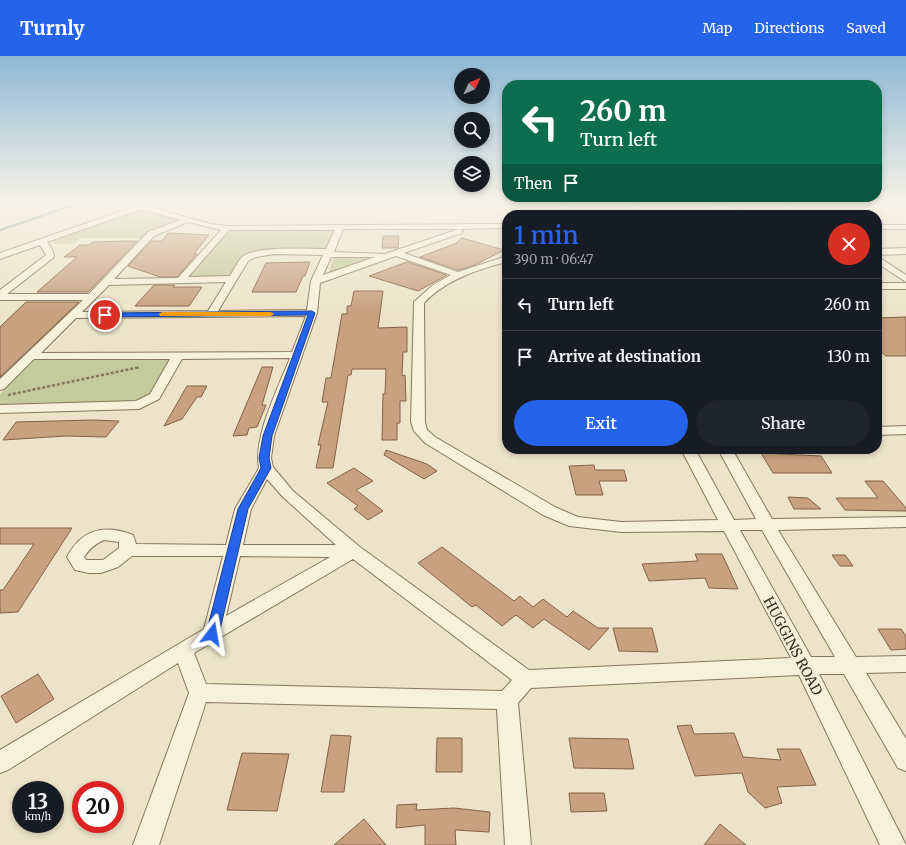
<!DOCTYPE html>
<meta charset="utf-8">
<style>
:root{--surface:#171b24;--page:#20242c;--text:#f1f3f6;--muted:#9ea1a6;--line:#363941;--accent:#2563eb}
body{margin:0;font-family:Merriweather,serif;background:var(--page);color:var(--text);height:100vh;display:flex;flex-direction:column;font-size:15px;white-space:nowrap}
*{box-sizing:border-box;margin:0}
p{font-size:13px;color:var(--muted)}
.icon{flex:none;width:22px;height:22px;fill:none;stroke:currentColor;stroke-width:2;stroke-linecap:round;stroke-linejoin:round}
.map{position:relative;flex:1;overflow:hidden}
.details{position:absolute;left:502px;top:154px;width:380px;height:244px;display:flex;flex-direction:column;background:var(--surface);border-radius:16px;box-shadow:0 2px 6px #0003}
.details>*{flex:none}
.hud{position:absolute;left:502px;top:24px;width:380px;height:122px;border-radius:16px;box-shadow:0 2px 6px #0003;background:#0b6e4f;color:#fff;overflow:hidden}
.needle{width:26px;rotate:46deg}
.controls{position:absolute;left:454px;top:12px;display:grid;gap:8px}
.controls a{display:grid;place-items:center;width:36px;height:36px;border-radius:50%;background:var(--surface);box-shadow:0 2px 6px #0003;font-size:20px}
.speed{position:absolute;left:12px;top:725px;display:flex;gap:8px;font-size:20px;font-weight:700;text-align:center}
.speed>*{display:grid;place-content:center;width:52px;height:52px;border-radius:50%;background:var(--surface);box-shadow:0 2px 6px #0003;line-height:1}
.speed small{font-size:10px;font-weight:400}
.speed .limit{border:6px solid #d22;background:#fff;color:#111}
.pin{position:absolute;display:grid;place-items:center;width:34px;height:34px;color:#fff;margin:-17px;border:2px solid #fff;border-radius:50%;box-shadow:0 1px 4px #0007}
.me{position:absolute;width:44px;margin:-22px;rotate:14deg;stroke-linejoin:round;filter:drop-shadow(0 0 3px #0008)}
.turn{display:flex;align-items:center;gap:14px;height:84px;padding:0 12px;font-size:18px}
.turn .icon{width:52px;height:52px;stroke-width:2.5}
.turn b{display:block;font-size:28px;line-height:34px}
.then{display:flex;align-items:center;height:38px;padding:0 12px;background:#0003;gap:8px;font-size:15px}
.round{display:grid;place-items:center;flex:none;width:42px;height:42px;border-radius:21px;background:var(--page)}
.head{display:flex;align-items:center;justify-content:space-between;height:68px;padding:0 12px}
h1{font-size:24px;font-weight:600;line-height:30px;color:var(--accent)}
.action{display:flex;gap:8px;margin-top:auto;padding:8px 12px}
.action a{flex:1;height:46px;border-radius:24px;background:var(--accent);color:#fff;font-size:16px;font-weight:600;line-height:46px;text-align:center}
.action a+a{background:var(--page);color:var(--text)}
ul{padding:0;list-style:none}
li{display:flex;align-items:center;gap:12px;height:52px;padding:0 12px;border-top:1px solid var(--line)}
li div{flex:1}
li b{display:block;font-size:15px}
li em{font-style:normal}
header{display:flex;align-items:center;gap:24px;box-sizing:border-box;height:56px;padding:0 20px;background:var(--accent);color:#fff}
header strong{font-size:19px}
nav{display:flex;gap:22px;margin-inline-start:auto;font-size:14px}
.map>svg:first-child{display:block}
.green{fill:#c3ca9c}
.lines{fill:none;stroke-linecap:round;stroke-linejoin:round}
.stream{stroke:#708f88;stroke-width:2.5}
.building{fill:#c8a180;stroke:#866145}
.minor-casing{stroke:#88765e;stroke-width:2}
.path-far2{stroke:#88765e;stroke-width:1.5;stroke-dasharray:1.5 1;stroke-linecap:butt}
.path-far1{stroke:#88765e;stroke-width:2;stroke-dasharray:2 1.5;stroke-linecap:butt}
.path{stroke:#88765e;stroke-width:2.5;stroke-dasharray:3 2;stroke-linecap:butt}
.minor{fill:#f7f0db;fill-rule:evenodd}
.route{fill:#2563eb;stroke:#184099}
.slow{fill:#f59e0b}
.labels{text-anchor:middle;dominant-baseline:central;stroke-width:4;stroke-linejoin:round;paint-order:stroke}
.near-street-label{font-size:14px;fill:#392d21;stroke:#f4edd8}
</style>
<header>
<strong>Turnly</strong>
<nav><a>Map</a><a>Directions</a><a>Saved</a></nav>
</header>
<div class="map">
<svg width="906" height="789" viewBox="0 0 906 789">
<rect width="100%" height="100%" fill="#ece3c8"/>
<g class="green">
<path d="M139 152 182 164 145 182H81L73 188H54V184L58 181Z"/>
<path d="M229 173H336L325 195 254 196 232 222 189 223 225 176Z"/>
<path d="M334 199 384 200 329 218Z"/>
<path d="M170 301 151 340 135 347 0 349V338L36 303Z"/>
</g>
<g class="lines">
<path class="stream" d="M0 174 85 145"/>
</g>
<g class="building">
<path d="M168 177 209 179 194 198H197L177 221H160L128 210 151 185H162Z"/>
<path d="M383 180H399L398 192H382Z"/>
<path d="M462 182 504 194 475 209 458 214 420 201 457 187V186Z"/>
<path d="M124 185H137L88 236H37L77 201H64L80 189H89L93 186Z"/>
<path d="M310 206 305 220H303L296 236H252L266 207Z"/>
<path d="M407 206 447 219 418 235 369 220Z"/>
<path d="M154 229H175L173 231H202L189 250H135Z"/>
<path d="M354 235H383L378 272 407 271V296H403L402 320 405 319 406 345H400V367H397V384H382L383 338H385L386 313H352L351 319H348L333 412H316L321 389H318L328 346H322L326 322H331L342 258H347V250H351Z"/>
<path d="M26 246H79L0 321V271Z"/>
<path d="M906 261V300H886L877 292V262Z"/>
<path d="M262 311H273L262 349H266L257 371 249 372 247 379 233 380Z"/>
<path d="M187 330H207L201 341H197L182 363 164 370Z"/>
<path d="M93 364 119 365 106 381 66 380 3 384 16 366Z"/>
<path d="M386 394 427 408 437 415 424 423 384 399Z"/>
<path d="M761 397 821 400 832 417H773Z"/>
<path d="M594 409 595 414H624L627 425H599L603 439H576L569 410Z"/>
<path d="M354 412 373 425 356 434 383 455 368 464 354 453 358 450 327 427Z"/>
<path d="M865 425H883L906 452V455L845 454 836 442H878Z"/>
<path d="M788 441 808 442 821 453H794Z"/>
<path d="M0 472H72L18 556 0 557V534H3L34 488H0Z"/>
<path d="M442 491 514 545 520 540 533 551 543 543 567 561 573 555 598 572H609L589 594 544 563 533 572 516 559 502 570 476 549 472 551 418 507Z"/>
<path d="M695 498H722L738 533 709 532 705 522 649 525 642 508 698 505Z"/>
<path d="M832 499H845L853 510H840Z"/>
<path d="M613 572H652L658 596 619 595Z"/>
<path d="M878 573H901L906 580V593L891 594Z"/>
<path d="M38 618 54 643 16 667 1 640Z"/>
<path d="M691 669 694 678 734 677 743 701 781 704 777 693H800L816 729 777 731 782 747 765 752 748 736 742 717 695 720 677 670Z"/>
<path d="M331 679 351 680 344 736H321Z"/>
<path d="M437 682H462V716H436Z"/>
<path d="M569 682 628 683 634 713 574 712Z"/>
<path d="M242 697 289 698 277 755 227 754Z"/>
<path d="M569 737H604L607 755 571 756Z"/>
<path d="M417 748 416 754 454 752 490 756 489 776 455 774 456 789H425V769L396 772 397 749Z"/>
<path d="M364 763 386 789H334Z"/>
<path d="M720 768 746 789H704Z"/>
</g>
<g class="lines">
<defs>
<g id="minor">
<path d="M116 145H128L211 168 227 170 507 168V172L459 173 463 175 462 177 404 197 458 216 507 200V206C478 213 445 224 424 247L425 366 427 374 435 381 555 451 578 461 621 466 718 464 681 393H695L734 464 756 463 718 393H732L772 463 906 461V471L778 474 856 601 906 600V616L866 617 906 683V715L898 712 844 618H819L906 789H880L799 619 531 632 518 647 531 789H505L497 653 206 646 159 789H133L189 637 178 607 8 714 0 717V694L204 573 223 500H132L118 511 101 517H89L75 514 67 501C82 473 104 468 133 479L136 488 226 489 235 453 259 412C253 381 278 332 290 302L182 303 159 343 139 353 0 357V349L136 345 150 338 170 303H34L4 333 0 334V323L83 244H0V234L46 199 40 189 0 203V197L133 151ZM141 153 180 164 148 176 89 238H7L53 202 54 200 52 193 47 186ZM188 166 221 174 178 222 114 223 154 180ZM343 173H459L385 198 334 196ZM229 174H335L326 193C308 193 254 189 241 202 237 207 233 215 230 220L188 221ZM274 198 323 199 311 225 307 254 218 255 248 205 256 201ZM396 200 451 219 433 229 414 246 411 366 414 375 425 387 543 459 569 470 621 476 724 475 791 602 529 614 360 491 293 435 273 411 271 402 274 380 317 257 320 227ZM331 201H375L323 219ZM226 226 208 255 82 256 109 229ZM306 260 292 296 41 297 76 262ZM267 423 283 441 336 489H243L251 453ZM740 474H762L835 601H811ZM104 484 119 486V492L103 504H86L84 501C89 493 95 488 104 484ZM240 500 330 501 226 560ZM353 503 512 624 502 635 206 628 194 597Z"/>
<path d="M558 145H565L572 159H564Z"/>
<path d="M788 145H796L815 159H806Z"/>
<rect x="877" y="169" width="29" height="4"/>
<path d="M906 192V198L877 199V193Z"/>
<path d="M877 200 906 219V226L877 207Z"/>
<rect x="877" y="227" width="29" height="6"/>
<path d="M906 370V378L877 379V371Z"/>
</g>
</defs>
<use href="#minor" class="minor-casing"/>
<g class="path-far2">
<path d="M708 145 768 159"/>
<path d="M621 159 640 145"/>
</g>
<path class="path-far1" d="M137 312 140 311"/>
<path class="path" d="M8 339 140 311"/>
<use href="#minor" class="minor"/>
</g>
<linearGradient id="sky" x2="0" y2="1"><stop stop-color="#8fb9d6"/><stop offset="0.57" stop-color="#f6f2e6"/><stop offset="1" stop-color="#f6f2e6" stop-opacity="0"/></linearGradient>
<rect width="906" height="256" fill="url(#sky)"/>
<path class="route" d="M312 255 315 257 272 380 269 402 271 412 248 453 219 578 217 581 212 583 208 581 206 578 238 453 261 412 259 402 263 380 308 259 105 261 101 259 105 257Z"/>
<path class="slow" d="M162 256H271L274 258 271 260H160L159 258Z"/>
<g class="labels">
<g class="near-street-label">
<text transform="translate(793 590) rotate(62)">HUGGINS ROAD</text>
</g>
</g>
</svg>
<div class="controls">
<a><svg class="needle" viewBox="-14 -14 28 28"><path d="M0-13l5 13h-10z" fill="#e53935"/><path d="M0 13l5-13h-10z" fill="#9ea1a6"/></svg></a>
<a><svg class="icon" aria-label="search" viewBox="0 0 24 24"><circle cx="10" cy="10" r="6"/><path d="M15 15l6 6"/></svg></a>
<a><svg class="icon" aria-label="layers" viewBox="0 0 24 24"><path d="M12 4l9 5-9 5-9-5zM3 14l9 5 9-5"/></svg></a>
</div>
<div class="speed"><div>13<small>km/h</small></div><div class="limit">20</div></div>
<div class="pin" style="left:105px;top:259px;background:#d93025"><svg class="icon" aria-label="arrive" viewBox="0 0 24 24"><path d="M6 21V4h12l-3 4 3 4H6"/></svg></div>
<svg class="me" style="left:212px;top:578px" viewBox="-20 -20 40 40"><path d="M0-17L14 15 0 8-14 15z" fill="#2563eb" stroke="#fff" stroke-width="4"/></svg>
<div class="hud">
<div class="turn"><svg class="icon" aria-label="left" viewBox="0 0 24 24"><path d="M17 20v-9H6M10 6l-5 5 5 5"/></svg><div><b>260 m</b>Turn left</div></div>
<div class="then">Then<svg class="icon" aria-label="arrive" viewBox="0 0 24 24"><path d="M6 21V4h12l-3 4 3 4H6"/></svg></div>
</div>
<section class="details">
<div class="head"><div><h1>1 min</h1><p>390 m · 06:47</p></div><a class="round" style="background:#d93025;color:#fff"><svg class="icon" aria-label="close" viewBox="0 0 24 24"><path d="M6 6l12 12M18 6L6 18"/></svg></a></div>
<ul>
<li><svg class="icon" aria-label="left" viewBox="0 0 24 24"><path d="M17 20v-9H6M10 6l-5 5 5 5"/></svg><div><b>Turn left</b></div><em>260 m</em></li>
<li><svg class="icon" aria-label="arrive" viewBox="0 0 24 24"><path d="M6 21V4h12l-3 4 3 4H6"/></svg><div><b>Arrive at destination</b></div><em>130 m</em></li>
</ul>
<div class="action"><a>Exit</a><a>Share</a></div>
</section>
</div>
